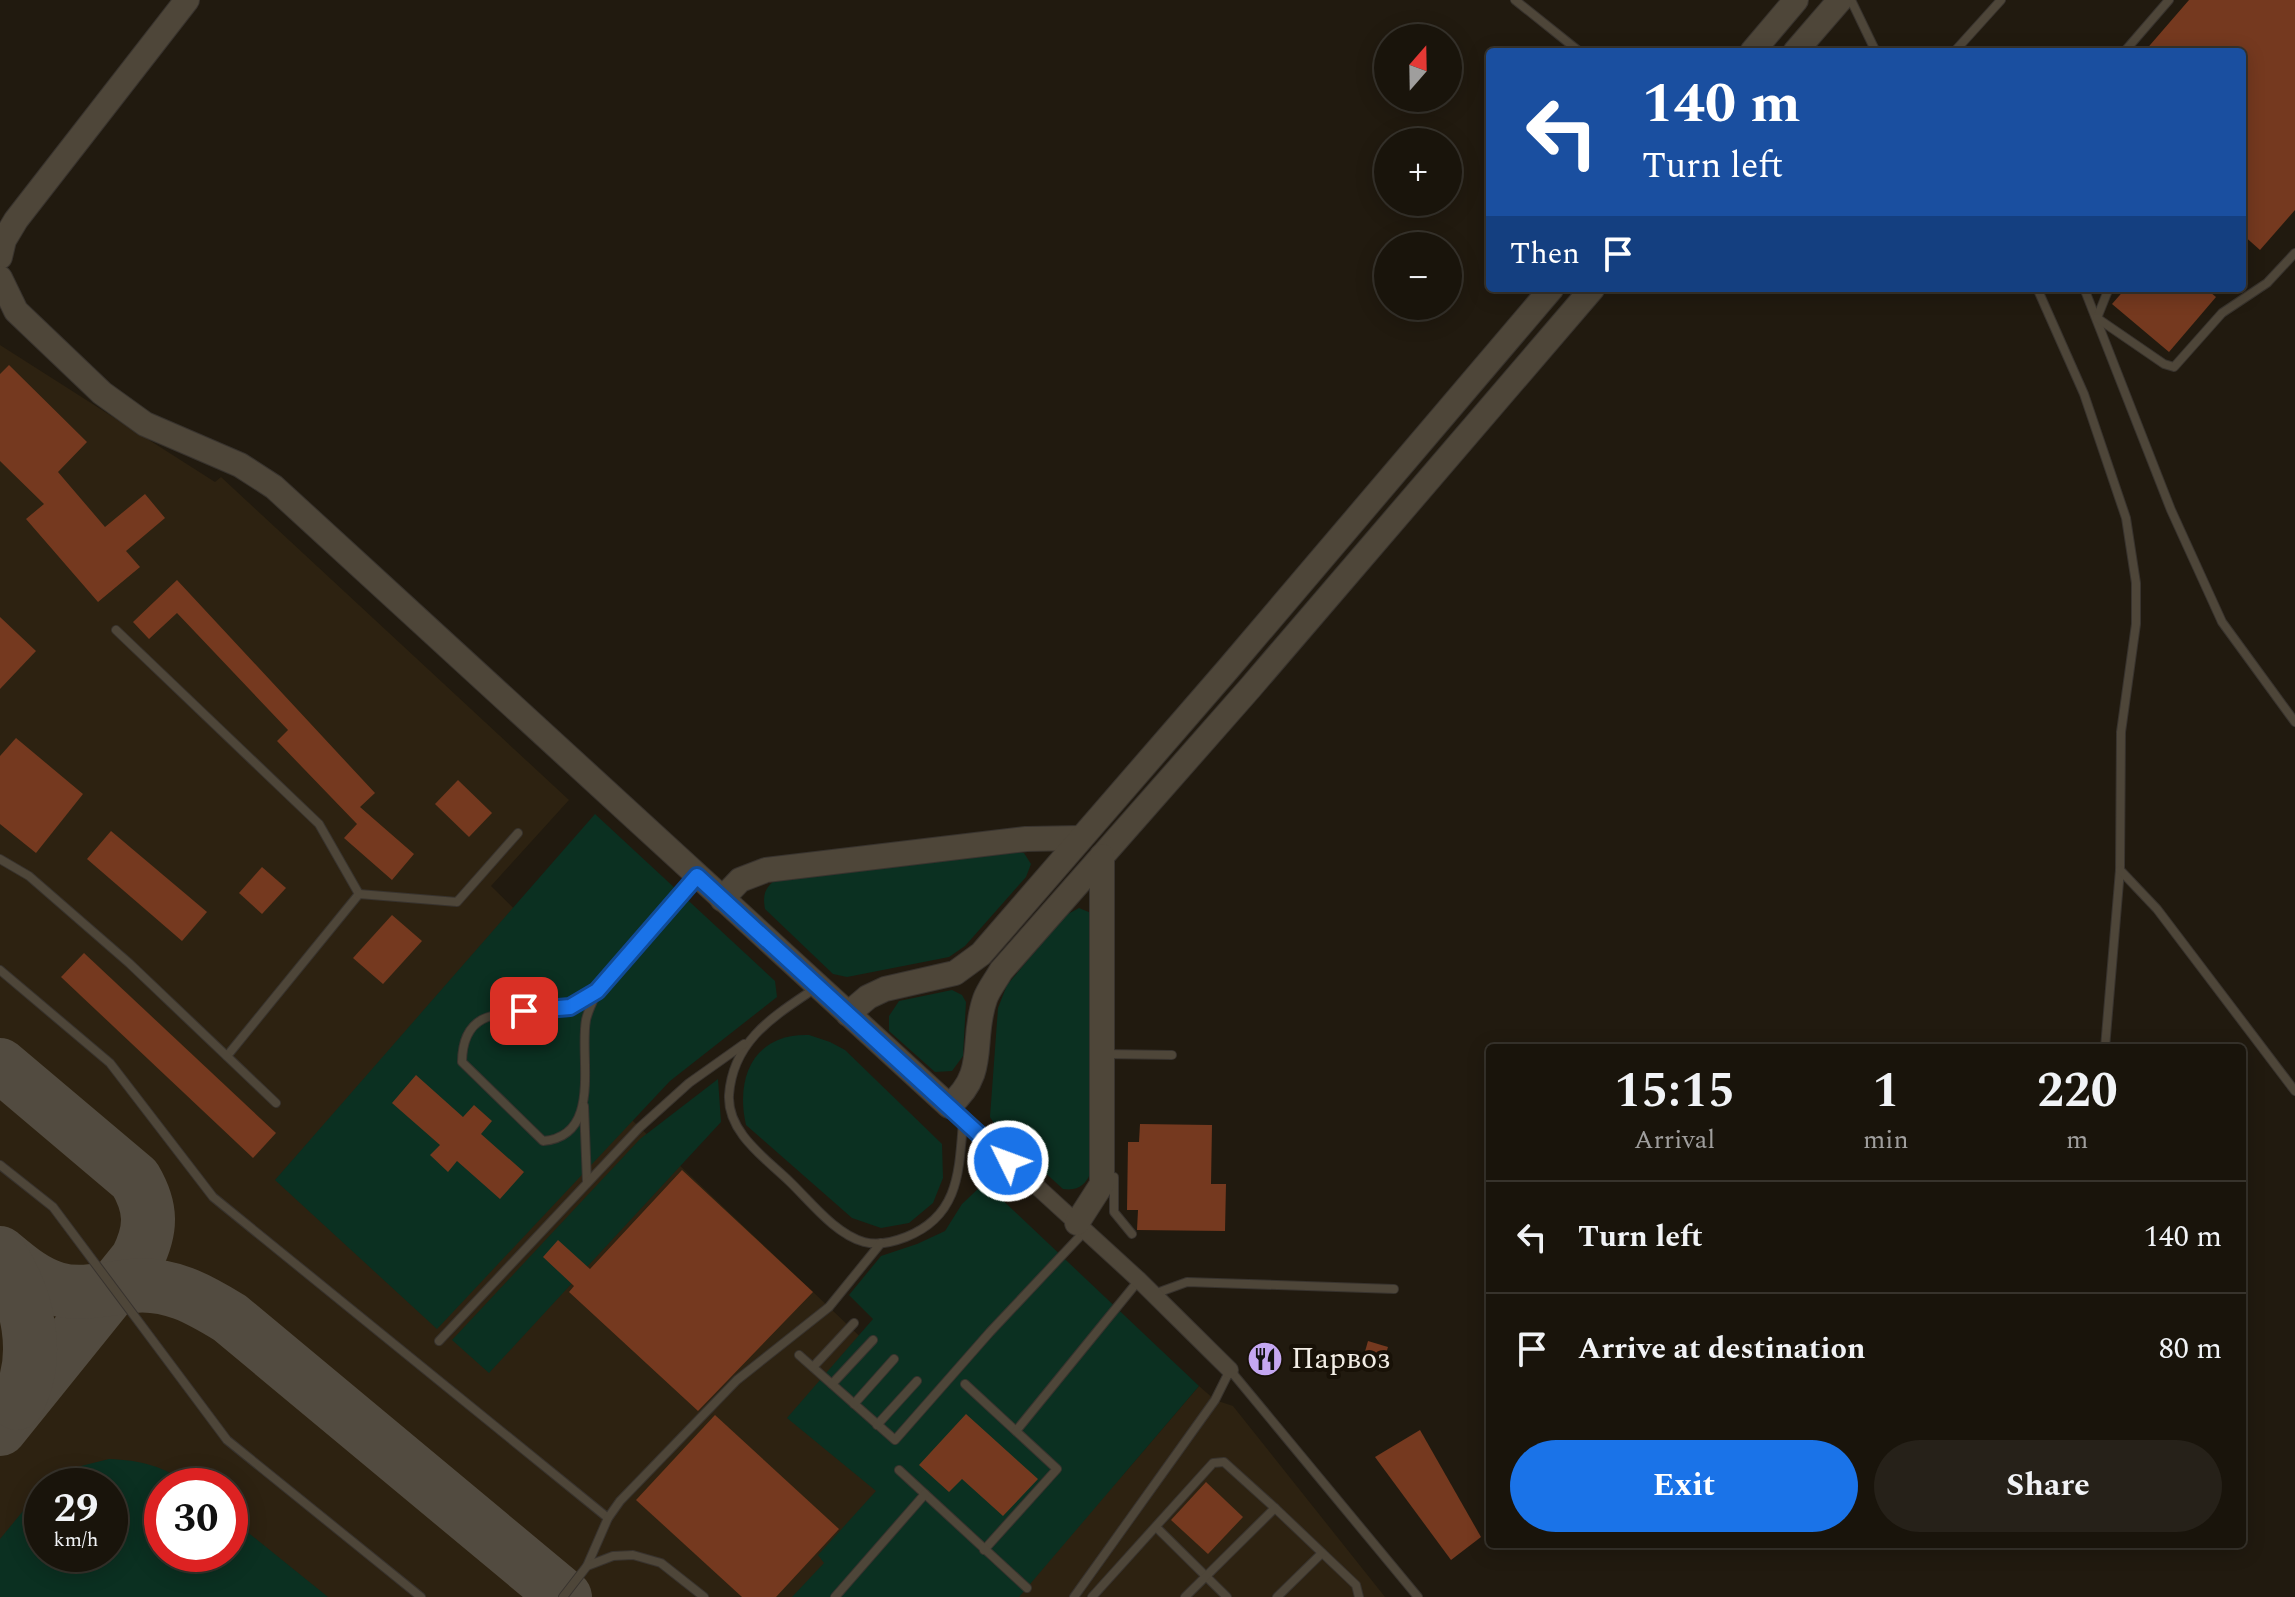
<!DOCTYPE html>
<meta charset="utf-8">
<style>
:root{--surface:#19140b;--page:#262119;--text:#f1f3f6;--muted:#9f9e9d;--line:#37332c;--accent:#1a73e8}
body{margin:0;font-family:Spectral,serif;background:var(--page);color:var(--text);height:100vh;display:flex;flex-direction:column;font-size:30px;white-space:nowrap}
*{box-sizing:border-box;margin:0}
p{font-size:26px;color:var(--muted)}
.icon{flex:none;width:44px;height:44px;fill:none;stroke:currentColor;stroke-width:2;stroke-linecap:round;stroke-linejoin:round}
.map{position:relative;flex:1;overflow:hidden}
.drawer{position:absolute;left:1486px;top:1044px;width:760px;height:504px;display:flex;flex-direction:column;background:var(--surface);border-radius:8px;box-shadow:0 4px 20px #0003,0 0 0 2px var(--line)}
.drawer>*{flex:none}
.top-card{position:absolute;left:1486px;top:48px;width:760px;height:244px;border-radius:8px;box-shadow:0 4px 20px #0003,0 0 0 2px var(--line);background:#1a4fa0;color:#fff;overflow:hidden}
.needle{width:52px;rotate:20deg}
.fabs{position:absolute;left:1374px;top:24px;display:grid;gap:16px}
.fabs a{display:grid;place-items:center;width:88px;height:88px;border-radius:50%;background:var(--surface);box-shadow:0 4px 20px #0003,0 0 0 2px var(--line);font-size:40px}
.speed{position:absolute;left:24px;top:1468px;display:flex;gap:16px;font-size:40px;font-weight:700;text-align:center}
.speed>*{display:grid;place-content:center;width:104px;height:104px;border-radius:50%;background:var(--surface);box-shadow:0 4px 20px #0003,0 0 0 2px var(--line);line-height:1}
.speed small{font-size:20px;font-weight:400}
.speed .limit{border:12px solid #d22;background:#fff;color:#111}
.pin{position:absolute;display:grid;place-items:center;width:68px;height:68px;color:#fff;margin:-34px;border-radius:16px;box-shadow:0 4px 12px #0006}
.me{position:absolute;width:88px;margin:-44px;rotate:312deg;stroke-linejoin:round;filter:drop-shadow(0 0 6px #0008)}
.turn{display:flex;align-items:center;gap:28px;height:168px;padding:0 24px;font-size:36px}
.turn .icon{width:104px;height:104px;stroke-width:2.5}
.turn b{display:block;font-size:56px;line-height:68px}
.then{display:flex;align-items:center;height:76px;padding:0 24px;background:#0003;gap:16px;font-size:30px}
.eta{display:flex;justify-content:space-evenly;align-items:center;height:136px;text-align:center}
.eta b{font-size:48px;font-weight:700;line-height:56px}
.primary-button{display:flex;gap:16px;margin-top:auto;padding:16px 24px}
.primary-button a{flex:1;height:92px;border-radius:48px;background:var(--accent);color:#fff;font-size:32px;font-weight:700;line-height:92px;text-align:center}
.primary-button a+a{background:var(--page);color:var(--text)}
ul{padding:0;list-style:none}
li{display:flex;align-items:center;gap:24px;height:112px;padding:0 24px;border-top:2px solid var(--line)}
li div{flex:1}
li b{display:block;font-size:30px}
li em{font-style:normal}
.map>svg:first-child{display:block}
.built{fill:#2d2211;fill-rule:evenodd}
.green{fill:#0b3021}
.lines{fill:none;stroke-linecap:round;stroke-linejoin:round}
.taxiway{stroke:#524b40;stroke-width:54}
.building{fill:#75391f}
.lane-casing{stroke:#38332e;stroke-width:10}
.street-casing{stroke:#38332e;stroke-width:18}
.secondary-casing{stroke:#38332e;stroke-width:26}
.lane{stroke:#4e4639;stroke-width:8}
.street{stroke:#4e4639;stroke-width:16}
.secondary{stroke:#4e4639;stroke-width:24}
.route-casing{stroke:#114b97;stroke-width:20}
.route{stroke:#1a73e8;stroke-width:14}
.labels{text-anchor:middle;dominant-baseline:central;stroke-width:8;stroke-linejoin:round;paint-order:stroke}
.poi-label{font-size:30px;fill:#f2ede5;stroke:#181107;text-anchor:start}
</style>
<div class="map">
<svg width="2295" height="1597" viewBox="0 0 2295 1597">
<rect width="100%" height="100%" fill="#211a0f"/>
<path class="built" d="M0 345 215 482 221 477 569 800 491 886 597 991 614 1103 891 1366 1122 1476 1199 1386 1215 1400 1233 1406 1385 1597H0ZM42 1486H110V1554H42ZM162 1486H230V1554H162Z"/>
<g class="green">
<path d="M595 814 775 981 777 997 670 1081 437 1329 275 1180Z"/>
<path d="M1011 851 1024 853 1031 864 1026 877 965 946 949 957 847 977 833 974 765 909C762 892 766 886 780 877Z"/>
<path d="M1079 908 1091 913 1092 1171C1085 1185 1079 1191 1063 1189L998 1130 990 1117 998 1008 1007 985 1066 915Z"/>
<path d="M952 990 962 995 966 1002 963 1056 952 1071 935 1072 889 1031V1016L899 1001Z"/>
<path d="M809 1035 830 1042 845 1050 942 1144 943 1178 933 1203 909 1223 881 1228 852 1218 746 1125C735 1077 754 1033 809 1035Z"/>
<path d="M718 1079 721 1122 489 1373 452 1340 640 1139Z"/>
<path d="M979 1188 994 1192 1199 1386 1019 1597H792L824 1563 818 1555 876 1491 787 1418 873 1319 849 1295 881 1256 917 1244 945 1231 962 1204Z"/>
<path d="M109 1459C140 1460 165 1466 190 1486H162V1554H230V1518L328 1597H0V1539L42 1488V1554H110V1486H45L73 1468Z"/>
</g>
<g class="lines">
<g class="taxiway">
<path d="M0 1065 135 1179C152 1208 152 1229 137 1259L0 1429"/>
<path d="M0 1253C18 1268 35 1283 57 1289 81 1296 109 1288 132 1286 169 1282 199 1299 230 1318L565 1597"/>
<path d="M0 1255C28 1297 42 1356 17 1403"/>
</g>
</g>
<g class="building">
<path d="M2189 0H2295V210L2260 250 2242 234V52H2144Z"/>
<path d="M2126 288H2205L2216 297 2169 352 2112 304Z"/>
<path d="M9 365 87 442 58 472 105 527 145 494 165 518 126 551 140 567 98 602 26 519 44 504 0 461V374Z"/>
<path d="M177 580 375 793 360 807 414 854 392 880 344 838 357 824 277 741 288 730 177 613 149 639 133 622Z"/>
<path d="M0 617 36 651 0 689Z"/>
<path d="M16 738 83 794 36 853 0 824V756Z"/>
<path d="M458 780 492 813 469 837 435 804Z"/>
<path d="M111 831 207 912 182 941 87 859Z"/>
<path d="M262 867 286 888 262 914 239 893Z"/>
<path d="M392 915 422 941 383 984 353 958Z"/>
<path d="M84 953 276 1133 253 1158 61 977Z"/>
<path d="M416 1075 463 1117 474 1105 492 1121 481 1134 524 1172 500 1199 457 1161 448 1172 430 1155 440 1145 392 1103Z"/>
<path d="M1140 1124 1212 1125 1211 1184H1226L1225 1231 1137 1230 1138 1210H1127L1128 1142H1139Z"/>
<path d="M682 1170 813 1292 698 1411 569 1292 574 1286 543 1257 558 1240 590 1269Z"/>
<path d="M1368 1341 1388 1347 1382 1367 1362 1362Z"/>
<path d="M966 1414 1038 1479 1003 1516 962 1479 949 1492 919 1465Z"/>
<path d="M715 1415 839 1529 776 1597H742L636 1500Z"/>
<path d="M1420 1430 1481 1537 1451 1560 1375 1457Z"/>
<path d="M1206 1482 1243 1517 1208 1554 1171 1520Z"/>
</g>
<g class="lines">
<defs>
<g id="lane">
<path d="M1515 0 1580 52"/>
<path d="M1851 0 1876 52"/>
<path d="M1954 52 2001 0"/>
<path d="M2124 52 2169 0"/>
<path d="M2037 288 2084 394 2126 518 2136 583V624L2121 732 2120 870 2105 1048"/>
<path d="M2084 288 2171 510 2222 622 2295 722"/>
<path d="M2109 288 2097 318 2164 364 2174 367 2222 313 2267 283 2295 253"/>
<path d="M116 630 319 824 359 894 227 1056"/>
<path d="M0 859 29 876 129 963 276 1103"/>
<path d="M2120 870 2157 909 2295 1091"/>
<path d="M359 894 457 902 518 833"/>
<path d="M0 970 110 1063 213 1197 608 1518"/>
<path d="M817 987C776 1015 733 1039 729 1095 727 1132 765 1158 789 1181 810 1201 835 1234 864 1242 878 1246 893 1242 906 1237 959 1216 959 1172 963 1122"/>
<path d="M597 991C594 1000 588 1010 586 1020 579 1057 603 1136 543 1141L462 1062C463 991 531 1023 572 1006 608 991 667 911 694 878"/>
<path d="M1103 1054 1172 1055"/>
<path d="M584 1106 587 1182"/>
<path d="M0 1165 53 1207 227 1440 421 1597"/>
<path d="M1114 1177V1212L1132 1234"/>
<path d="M1154 1294 1187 1282 1394 1289"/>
<path d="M439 1341 639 1128 689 1083 744 1044"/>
<path d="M799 1355 895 1440 990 1332 1085 1231"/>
<path d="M813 1367 854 1323"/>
<path d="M832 1384 873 1340"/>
<path d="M965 1384 1057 1469 984 1550"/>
<path d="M854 1404 894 1359"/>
<path d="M877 1425 917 1381"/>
<path d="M1016 1431 1139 1280"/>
<path d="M899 1470 1027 1588"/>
<path d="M1156 1527 1227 1597"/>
<path d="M587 1566 608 1518 620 1501 737 1380 829 1307 881 1243"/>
<path d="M563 1597 587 1566 613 1556 633 1555 661 1563 704 1597"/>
<path d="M835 1597 925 1494"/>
<path d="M1074 1597 1215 1400 1230 1370 1418 1597"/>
<path d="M1092 1597 1213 1463 1224 1462 1275 1508"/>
<path d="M1185 1597 1275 1508 1356 1585 1359 1597"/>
<path d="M1277 1597 1322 1553"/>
</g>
<path id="street" d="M949 1106 1139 1280 1230 1370"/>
<g id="secondary">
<path d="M1752 52 1796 0"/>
<path d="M1795 52 1840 0"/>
<path d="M0 257 4 240 16 220 187 0"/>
<path d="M0 278 16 311 102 393 145 424 240 465 274 487 949 1106C989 1072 970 1042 985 999 988 990 996 980 1001 971L1250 688 1593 288"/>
<path d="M722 899 740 880 766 870 1026 839 1080 838"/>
<path d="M848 1014 868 997 885 989 955 973 981 954 1228 669 1552 288"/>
<path d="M1077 1223 1102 1184V856"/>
</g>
</defs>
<use href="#lane" class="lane-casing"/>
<use href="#street" class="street-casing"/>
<use href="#secondary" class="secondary-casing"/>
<use href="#lane" class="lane"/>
<use href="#street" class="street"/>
<use href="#secondary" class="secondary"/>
</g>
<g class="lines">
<defs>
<path id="route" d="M524 1011 570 1007 597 991 697 876 1008 1161"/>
</defs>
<use href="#route" class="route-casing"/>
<use href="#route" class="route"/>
</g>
<defs>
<symbol id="restaurant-disc" viewBox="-11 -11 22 22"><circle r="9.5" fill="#c4a7f1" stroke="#181107"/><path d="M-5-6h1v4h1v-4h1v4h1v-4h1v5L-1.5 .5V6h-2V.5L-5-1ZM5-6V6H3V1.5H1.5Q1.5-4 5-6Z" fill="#111"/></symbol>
</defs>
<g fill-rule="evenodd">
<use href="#restaurant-disc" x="1245" y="1339" width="40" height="40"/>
</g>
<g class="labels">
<g class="poi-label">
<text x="1291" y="1359">Парвоз</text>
</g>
</g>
</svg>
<div class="fabs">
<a><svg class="needle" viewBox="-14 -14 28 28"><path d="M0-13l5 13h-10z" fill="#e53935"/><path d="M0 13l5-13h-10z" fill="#9f9e9d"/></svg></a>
<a>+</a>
<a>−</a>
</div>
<div class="speed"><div>29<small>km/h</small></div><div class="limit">30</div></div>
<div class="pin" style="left:524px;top:1011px;background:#d93025"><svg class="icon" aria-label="arrive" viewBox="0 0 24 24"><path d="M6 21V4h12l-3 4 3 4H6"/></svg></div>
<svg class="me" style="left:1008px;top:1161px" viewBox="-20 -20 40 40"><circle r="17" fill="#1a73e8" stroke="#fff" stroke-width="3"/><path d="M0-11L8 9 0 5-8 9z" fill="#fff"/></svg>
<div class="top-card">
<div class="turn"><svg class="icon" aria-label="left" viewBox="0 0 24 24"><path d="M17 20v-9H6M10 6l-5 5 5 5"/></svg><div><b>140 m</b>Turn left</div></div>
<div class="then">Then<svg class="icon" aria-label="arrive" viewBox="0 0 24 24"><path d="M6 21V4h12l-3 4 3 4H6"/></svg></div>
</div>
<section class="drawer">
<div class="eta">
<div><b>15:15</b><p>Arrival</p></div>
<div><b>1</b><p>min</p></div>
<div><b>220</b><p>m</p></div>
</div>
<ul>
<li><svg class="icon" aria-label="left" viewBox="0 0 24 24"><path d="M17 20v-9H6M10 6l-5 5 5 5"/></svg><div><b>Turn left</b></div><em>140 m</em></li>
<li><svg class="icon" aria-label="arrive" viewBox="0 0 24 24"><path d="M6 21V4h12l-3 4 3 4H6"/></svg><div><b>Arrive at destination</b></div><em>80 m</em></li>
</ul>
<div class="primary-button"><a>Exit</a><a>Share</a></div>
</section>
</div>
